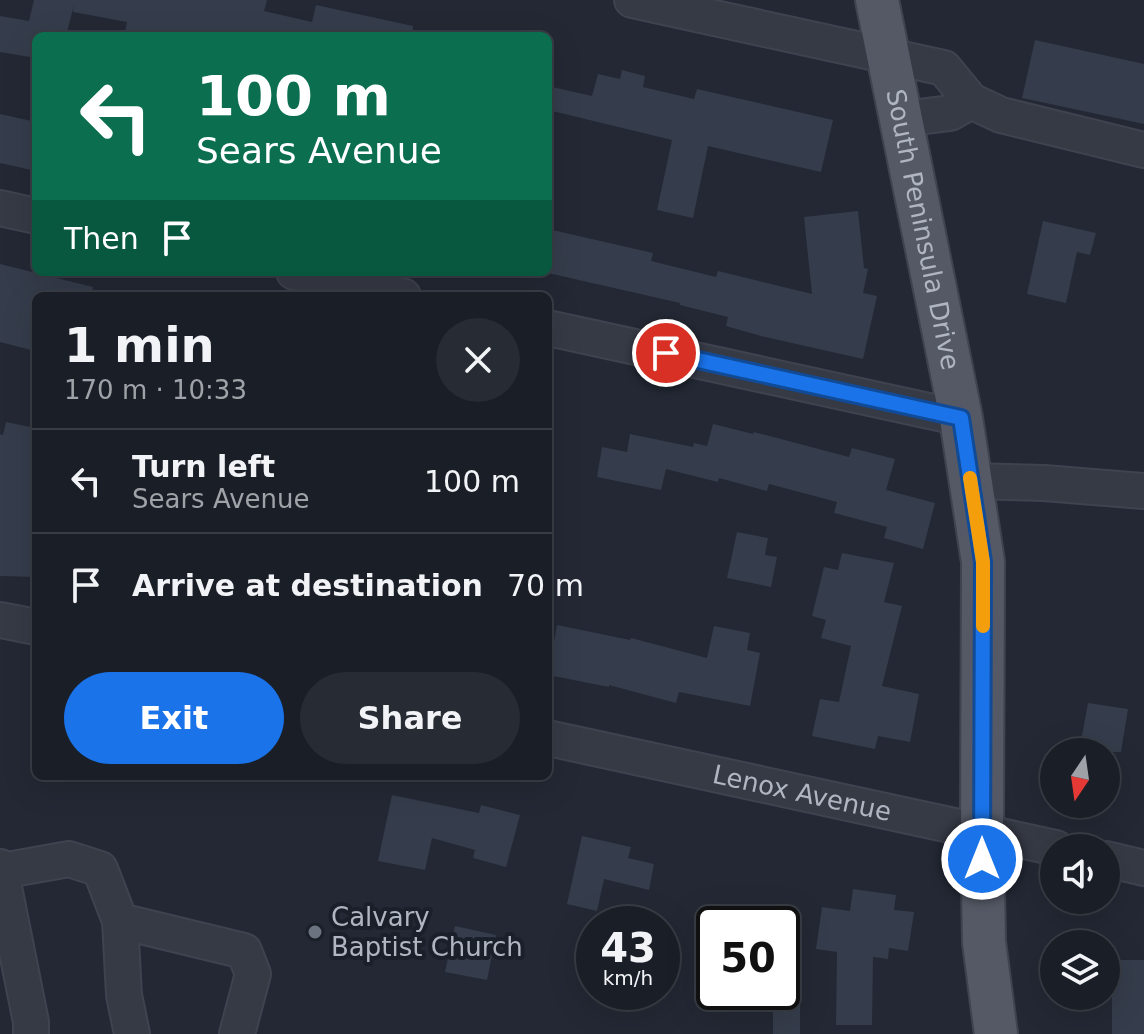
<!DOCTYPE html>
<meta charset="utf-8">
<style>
:root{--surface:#1a1e27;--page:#272b33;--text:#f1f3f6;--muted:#9fa2a7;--line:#383c44;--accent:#1a73e8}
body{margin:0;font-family:"DejaVu Sans",sans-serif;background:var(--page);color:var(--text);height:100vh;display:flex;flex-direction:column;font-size:30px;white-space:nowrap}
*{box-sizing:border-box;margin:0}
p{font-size:26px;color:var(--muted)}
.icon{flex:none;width:44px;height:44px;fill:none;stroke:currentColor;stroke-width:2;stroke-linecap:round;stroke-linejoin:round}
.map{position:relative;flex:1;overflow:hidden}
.drawer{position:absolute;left:32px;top:292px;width:520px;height:488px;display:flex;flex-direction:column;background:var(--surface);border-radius:12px;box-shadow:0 8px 32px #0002,0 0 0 2px var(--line)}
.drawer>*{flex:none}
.banner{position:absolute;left:32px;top:32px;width:520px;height:244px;border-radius:12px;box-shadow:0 8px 32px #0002,0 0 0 2px var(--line);background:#0b6e4f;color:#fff;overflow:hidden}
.needle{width:52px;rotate:193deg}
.buttons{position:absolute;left:1040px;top:738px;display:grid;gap:16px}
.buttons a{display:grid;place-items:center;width:80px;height:80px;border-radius:50%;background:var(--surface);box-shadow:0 8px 32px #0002,0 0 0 2px var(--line);font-size:40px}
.speed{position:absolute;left:576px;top:906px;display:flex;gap:16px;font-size:40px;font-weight:700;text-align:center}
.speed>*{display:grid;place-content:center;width:104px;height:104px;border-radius:50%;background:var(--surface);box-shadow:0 8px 32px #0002,0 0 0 2px var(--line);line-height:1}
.speed small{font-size:20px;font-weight:400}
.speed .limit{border:4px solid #111;border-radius:12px;background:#fff;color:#111}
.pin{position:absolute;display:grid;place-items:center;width:68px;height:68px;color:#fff;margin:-34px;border:4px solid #fff;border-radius:50%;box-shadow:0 2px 8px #0007}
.me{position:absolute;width:88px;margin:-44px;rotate:0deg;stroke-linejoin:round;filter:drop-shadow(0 0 6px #0008)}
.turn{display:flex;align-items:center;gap:28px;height:168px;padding:0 32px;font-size:36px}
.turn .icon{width:104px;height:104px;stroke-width:2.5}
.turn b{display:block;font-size:56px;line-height:68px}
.then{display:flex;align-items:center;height:76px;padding:0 32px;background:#0003;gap:16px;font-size:30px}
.round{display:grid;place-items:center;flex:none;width:84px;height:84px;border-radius:42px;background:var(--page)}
.headline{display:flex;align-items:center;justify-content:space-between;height:136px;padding:0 32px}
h1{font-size:48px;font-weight:800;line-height:60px}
.primary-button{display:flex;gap:16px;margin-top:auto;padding:16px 32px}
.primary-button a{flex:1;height:92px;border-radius:48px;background:var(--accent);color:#fff;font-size:32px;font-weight:800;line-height:92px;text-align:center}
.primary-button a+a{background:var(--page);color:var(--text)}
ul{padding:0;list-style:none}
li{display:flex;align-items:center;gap:24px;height:104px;padding:0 32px;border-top:2px solid var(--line)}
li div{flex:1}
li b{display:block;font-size:30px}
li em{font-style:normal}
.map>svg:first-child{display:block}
.building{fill:#353c4b}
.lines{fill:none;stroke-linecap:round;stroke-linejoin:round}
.minor-casing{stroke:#3f434f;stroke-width:38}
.major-casing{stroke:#3f434f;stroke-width:46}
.minor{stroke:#363a45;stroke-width:34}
.major{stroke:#545965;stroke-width:42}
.route-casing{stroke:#114b97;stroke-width:20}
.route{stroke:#1a73e8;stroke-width:14}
.slow{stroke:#f59e0b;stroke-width:14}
.worship-dot{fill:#6b7280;stroke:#1b1f2a;stroke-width:3}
.labels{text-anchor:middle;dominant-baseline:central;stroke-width:8;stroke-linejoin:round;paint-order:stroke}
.street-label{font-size:26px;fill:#b0b5c2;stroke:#1b1f2a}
.poi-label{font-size:26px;fill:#b0b5c2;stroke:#1b1f2a;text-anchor:start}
</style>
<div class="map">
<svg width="1144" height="1034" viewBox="0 0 1144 1034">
<rect width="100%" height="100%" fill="#232834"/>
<g class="building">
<path d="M34 0H267L264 11 312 22 316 5 413 26 412 36H124L127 22 73 12 74 5 66 36H36V58L0 52V16L29 21Z"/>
<path d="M1035 40 1144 64V124L1022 98Z"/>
<path d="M622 70 645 76 643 87 694 99 697 89 833 120 821 172 708 146 693 218 657 210 672 140 548 110V86L592 96 598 74 620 79Z"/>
<path d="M0 114 36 122V171L0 163Z"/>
<path d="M858 211 864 268 868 269 863 293 877 296 863 359 761 336 726 326 728 317 680 305V303L548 273V229L653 253 651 261 716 277 718 271 812 294 804 217Z"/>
<path d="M1043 221 1096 233 1090 255 1077 252 1066 303 1027 294Z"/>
<path d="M0 264 93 287 92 296H36V329L31 350 0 342Z"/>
<path d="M6 422 36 428V577L0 576V434L3 435Z"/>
<path d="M713 424 753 434 754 432 849 457 852 448 895 459 886 490 935 503 923 549 884 538 887 527 834 513 837 502 769 484 767 491 719 478 718 482 666 469 661 490 597 477 602 447 627 452 630 434 693 447 694 443 707 446Z"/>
<path d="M737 532 768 538 765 555 777 557 771 587 727 578Z"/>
<path d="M842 553 894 563 884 602 902 606 882 686 919 694 910 742 878 736 875 749 812 736 820 699 839 702 851 646 821 638 826 620 812 616 824 567 838 570Z"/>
<path d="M557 625 630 640 631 638 707 658 714 626 750 633 747 650 760 653 750 706 679 692 676 703 609 685V687L548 675Z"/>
<path d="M1088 703 1128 709 1121 752H1079Z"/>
<path d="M392 795 479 813 481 805 520 815 506 867 473 858 475 850 432 838 425 870 378 861Z"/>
<path d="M582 836 631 847 628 858 654 864 649 890 604 879 597 911 567 904Z"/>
<path d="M853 889 896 895 894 910 914 912 908 951 889 948 888 959 873 957 872 1025H836L837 952 816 949 822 907 850 911Z"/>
<path d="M455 926 496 935 487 980 445 972Z"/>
<rect x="1112" y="960" width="32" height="74"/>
<rect x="773" y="1005" width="27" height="29"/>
</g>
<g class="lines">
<defs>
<g id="minor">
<path d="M632 0 944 68 971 101 1001 115 1144 150"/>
<path d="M902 119 950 113 971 101"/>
<path d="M0 208 36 216"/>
<path d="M294 272 403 296"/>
<path d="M548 328 961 418"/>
<path d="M970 481 1044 483 1144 491"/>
<path d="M0 620 36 627"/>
<path id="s1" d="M548 738 1056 848"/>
<path d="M1106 859 1144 868"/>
<path d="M0 867 31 1022V1034"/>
<path d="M1 871 69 859 100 869 120 921 124 995 132 1034"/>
<path d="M120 921 244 951 253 974 237 1034"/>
</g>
<g id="major">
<path id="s2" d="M877 0 961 418 983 562 982 831 984 942 996 1034"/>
</g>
</defs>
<use href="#minor" class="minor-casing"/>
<use href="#major" class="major-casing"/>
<use href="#minor" class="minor"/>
<use href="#major" class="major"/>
</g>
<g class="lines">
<defs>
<path id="route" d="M666 353 961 418 983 562 982 859"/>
</defs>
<use href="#route" class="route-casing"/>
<use href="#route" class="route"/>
<path class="slow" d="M970 478 983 562V626"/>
</g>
<circle class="worship-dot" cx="315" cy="932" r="8"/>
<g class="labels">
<g class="street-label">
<text stroke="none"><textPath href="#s2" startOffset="234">South Peninsula Drive</textPath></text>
<text stroke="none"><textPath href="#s1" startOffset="260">Lenox Avenue</textPath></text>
</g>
<g class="poi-label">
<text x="331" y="917">Calvary<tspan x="331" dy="30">Baptist Church</tspan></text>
</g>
</g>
</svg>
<div class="buttons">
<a><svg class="needle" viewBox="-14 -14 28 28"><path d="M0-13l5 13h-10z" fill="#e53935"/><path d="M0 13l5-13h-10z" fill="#9fa2a7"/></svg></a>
<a><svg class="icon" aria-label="sound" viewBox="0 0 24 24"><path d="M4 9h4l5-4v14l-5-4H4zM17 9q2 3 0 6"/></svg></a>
<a><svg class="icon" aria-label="layers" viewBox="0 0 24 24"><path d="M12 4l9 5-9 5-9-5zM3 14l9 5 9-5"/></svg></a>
</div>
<div class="speed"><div>43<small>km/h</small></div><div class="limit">50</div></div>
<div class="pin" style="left:666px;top:353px;background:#d93025"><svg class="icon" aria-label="arrive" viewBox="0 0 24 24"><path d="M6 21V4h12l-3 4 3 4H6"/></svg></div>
<svg class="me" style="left:982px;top:859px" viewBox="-20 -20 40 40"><circle r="17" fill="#1a73e8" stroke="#fff" stroke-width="3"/><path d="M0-11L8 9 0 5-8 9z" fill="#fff"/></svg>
<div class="banner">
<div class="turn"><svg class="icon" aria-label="left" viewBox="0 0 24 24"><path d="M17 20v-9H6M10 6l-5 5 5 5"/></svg><div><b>100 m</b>Sears Avenue</div></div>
<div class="then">Then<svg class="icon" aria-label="arrive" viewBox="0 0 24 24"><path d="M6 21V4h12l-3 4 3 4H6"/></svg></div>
</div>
<section class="drawer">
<div class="headline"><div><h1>1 min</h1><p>170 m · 10:33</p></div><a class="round"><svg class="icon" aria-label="close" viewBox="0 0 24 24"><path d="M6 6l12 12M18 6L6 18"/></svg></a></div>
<ul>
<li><svg class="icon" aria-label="left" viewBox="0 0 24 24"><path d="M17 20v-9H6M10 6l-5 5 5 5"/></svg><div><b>Turn left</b><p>Sears Avenue</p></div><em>100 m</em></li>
<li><svg class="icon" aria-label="arrive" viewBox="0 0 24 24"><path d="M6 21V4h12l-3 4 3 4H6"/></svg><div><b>Arrive at destination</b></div><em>70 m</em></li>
</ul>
<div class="primary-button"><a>Exit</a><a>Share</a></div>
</section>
</div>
